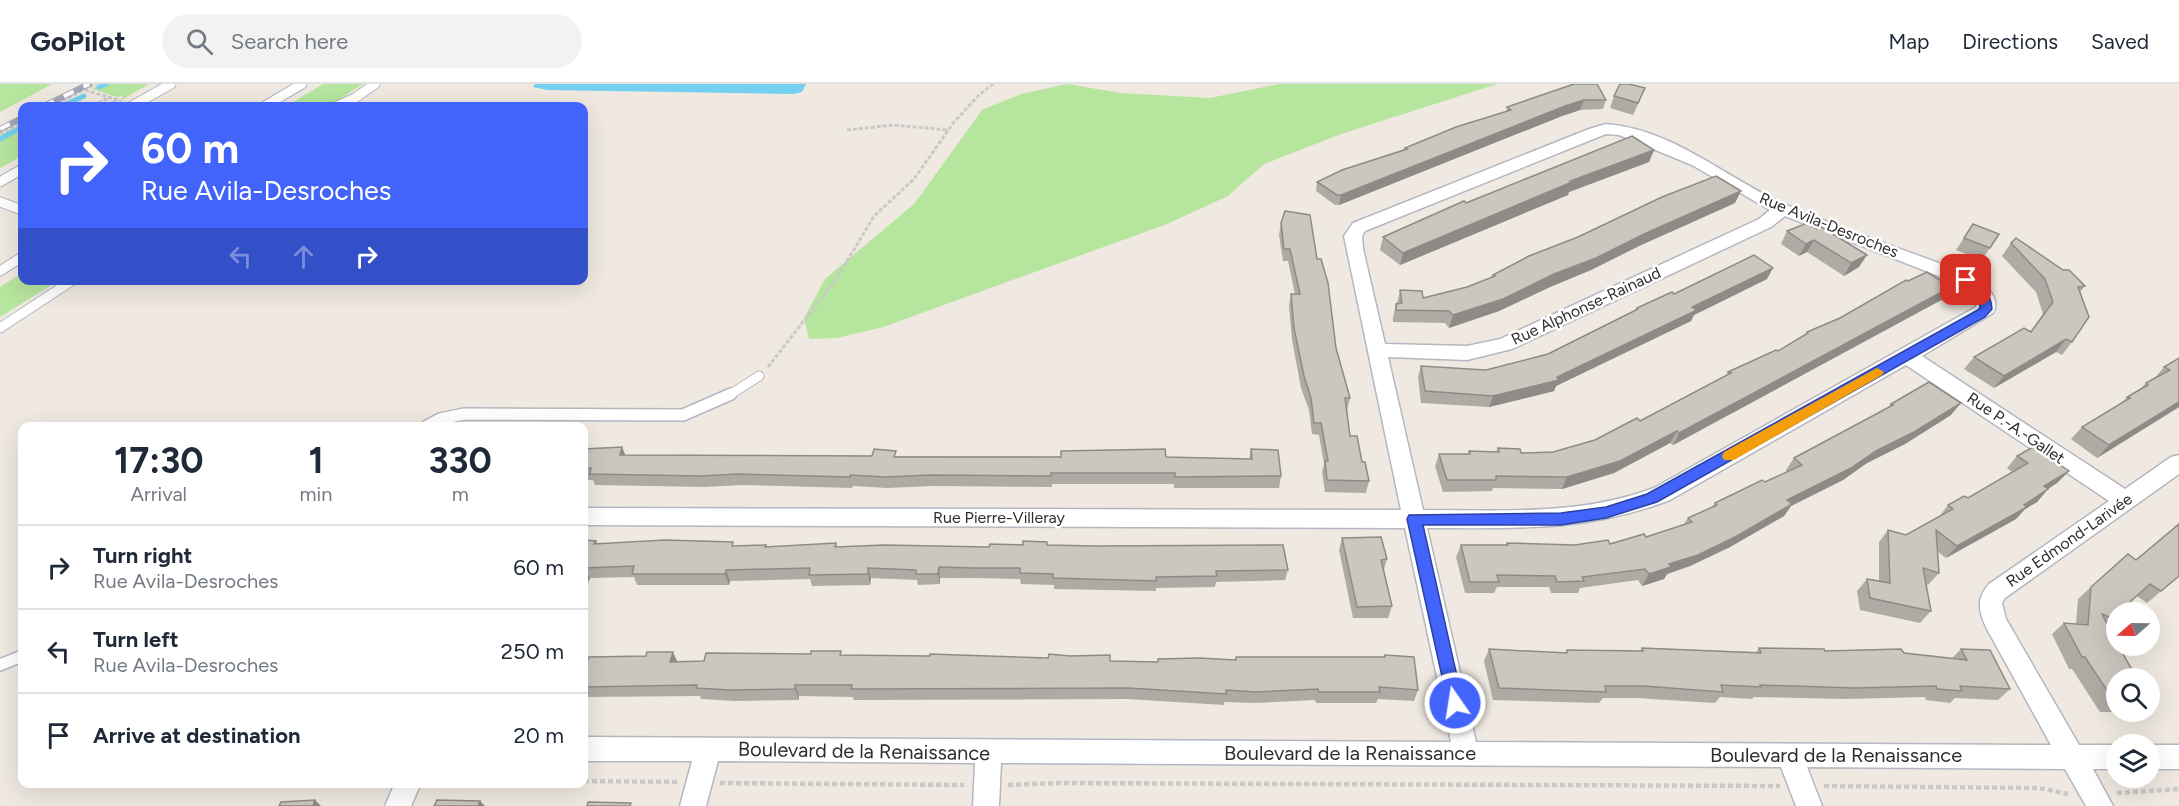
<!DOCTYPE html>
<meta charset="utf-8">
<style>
:root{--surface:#fff;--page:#f2f2f3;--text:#1f2937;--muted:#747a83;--line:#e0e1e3}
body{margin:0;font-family:Figtree,sans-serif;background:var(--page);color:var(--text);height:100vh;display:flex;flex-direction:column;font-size:22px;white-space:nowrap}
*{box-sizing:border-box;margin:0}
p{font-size:20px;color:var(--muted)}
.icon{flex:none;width:33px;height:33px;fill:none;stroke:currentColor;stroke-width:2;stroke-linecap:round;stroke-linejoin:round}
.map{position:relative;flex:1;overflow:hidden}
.sheet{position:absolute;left:18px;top:338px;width:570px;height:366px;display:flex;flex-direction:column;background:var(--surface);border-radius:12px;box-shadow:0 6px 24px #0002}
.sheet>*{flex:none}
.guide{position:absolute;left:18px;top:18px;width:570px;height:183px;border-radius:12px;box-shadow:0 6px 24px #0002;background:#4264fb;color:#fff;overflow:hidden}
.needle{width:39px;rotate:250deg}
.tools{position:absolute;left:2106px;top:518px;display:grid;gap:12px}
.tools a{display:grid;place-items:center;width:54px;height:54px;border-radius:50%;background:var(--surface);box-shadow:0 6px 24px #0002;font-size:30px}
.pin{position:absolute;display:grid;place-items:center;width:51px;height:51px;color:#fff;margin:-26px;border-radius:12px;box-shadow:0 3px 9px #0006}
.me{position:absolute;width:66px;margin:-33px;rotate:347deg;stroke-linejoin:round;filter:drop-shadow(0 0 4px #0008)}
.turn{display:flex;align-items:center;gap:21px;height:126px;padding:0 24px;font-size:27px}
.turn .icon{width:78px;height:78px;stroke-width:2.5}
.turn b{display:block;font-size:42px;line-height:51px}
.lanes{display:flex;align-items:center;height:57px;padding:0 24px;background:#0003;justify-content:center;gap:30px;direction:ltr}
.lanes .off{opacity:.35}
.eta{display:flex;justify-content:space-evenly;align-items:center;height:102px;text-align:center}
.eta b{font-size:36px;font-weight:700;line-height:42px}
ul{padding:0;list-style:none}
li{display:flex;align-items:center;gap:18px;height:84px;padding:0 24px;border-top:2px solid var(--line)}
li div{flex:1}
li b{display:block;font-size:22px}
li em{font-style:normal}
header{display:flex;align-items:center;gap:36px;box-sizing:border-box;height:84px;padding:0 30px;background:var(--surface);border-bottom:2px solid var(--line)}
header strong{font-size:28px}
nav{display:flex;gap:33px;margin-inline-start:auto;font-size:21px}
.search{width:420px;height:54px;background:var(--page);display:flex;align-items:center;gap:15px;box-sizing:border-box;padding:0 21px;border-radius:33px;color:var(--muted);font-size:22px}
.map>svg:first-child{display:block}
.green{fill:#b6e59e}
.water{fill:#75cff0}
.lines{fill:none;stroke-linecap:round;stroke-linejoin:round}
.stream{stroke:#75cff0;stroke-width:5}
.service-far1-casing{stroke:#b4b7c1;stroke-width:11}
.service-casing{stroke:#b4b7c1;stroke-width:14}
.minor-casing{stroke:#b4b7c1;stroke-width:3}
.path-far1{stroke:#c9c9c9;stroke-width:3;stroke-dasharray:4 2;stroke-linecap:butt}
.path{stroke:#c9c9c9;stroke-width:4.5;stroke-dasharray:5 3;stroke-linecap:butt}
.service-far1{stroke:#fff;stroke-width:9}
.service{stroke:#fff;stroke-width:11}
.minor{fill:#fff;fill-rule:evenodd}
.rail-casing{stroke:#a3a6b8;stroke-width:6}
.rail{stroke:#fff;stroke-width:4;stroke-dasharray:11;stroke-linecap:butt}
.wall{fill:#afaba4}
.shaded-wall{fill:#8e8b86}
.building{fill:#cbc7bf;stroke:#8e8b86;stroke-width:1.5}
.route{fill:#4264fb;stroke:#2b41a3;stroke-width:1.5}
.slow{fill:#f59e0b}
.labels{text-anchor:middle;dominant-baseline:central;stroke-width:5;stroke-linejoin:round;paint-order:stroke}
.street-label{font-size:16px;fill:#2e2e2e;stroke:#fff}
.near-street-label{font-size:20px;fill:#2e2e2e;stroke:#fff}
</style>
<header>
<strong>GoPilot</strong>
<div class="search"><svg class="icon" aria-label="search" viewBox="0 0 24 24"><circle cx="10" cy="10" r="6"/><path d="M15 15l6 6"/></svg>Search here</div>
<nav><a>Map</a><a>Directions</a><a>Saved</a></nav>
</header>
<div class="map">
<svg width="2179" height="722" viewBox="0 0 2179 722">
<rect width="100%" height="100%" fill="#efe9e1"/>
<g class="green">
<path d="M0 0H52L0 28Z"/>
<path d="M100 0H149L123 15 121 14 125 11 117 13 92 5Z"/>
<path d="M323 0H363L329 22H287Z"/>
<path d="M1067 0 1121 9 1210 14 1280 0H1497L1341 50 1264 80 1228 112 1167 140 883 243 837 254 809 255 804 234 825 195 915 119 982 26 1021 10Z"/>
<path d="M22 40V72L0 84V51Z"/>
<path d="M22 189V196L58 197 0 233V203Z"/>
</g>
<path class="water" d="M535 0H806L802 8 794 10 548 6 533 3Z"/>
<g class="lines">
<g class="stream">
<path d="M99 3 106 0"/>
<path d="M62 22 84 12"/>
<path d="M0 55 22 43"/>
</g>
<defs>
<g id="service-far1">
<path d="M132 22 171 0"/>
<path d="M265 22 302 0"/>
<path d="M337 22 355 14 375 0"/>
<path d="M0 98 22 85"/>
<path d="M0 118 22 126"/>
<path d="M0 187 22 173"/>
<path d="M0 244 73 196"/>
<path d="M728 312 759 292"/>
</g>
<g id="service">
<path d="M427 342 440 335 464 330 683 331 731 310"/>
<path d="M0 581 22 572"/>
</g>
<g id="minor">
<path d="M1606 40C1672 45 1723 92 1780 118 1842 146 1909 167 1973 192 1984 200 2002 214 1993 229L1922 272 2125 405 2171 373 2179 371V390L2005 514 2002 519 2006 535 2079 661H2116V685H2093L2113 722H2086L2065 685 1807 683 1822 722H1796L1781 683 1001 679 999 722H973L975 679 718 677 706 722H680L692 677H584V653L1451 658 1405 444 584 441V424L1401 426 1344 152 1353 139 1589 45ZM1606 50 1619 51 1692 81 1770 126 1759 135 1500 255 1467 262 1385 260 1363 165 1362 152 1365 147ZM1785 132 1959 200 1976 215V223L1654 404C1580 432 1501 426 1423 426L1388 273 1467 276 1512 265 1771 143ZM1906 281 2109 417 1989 500C1975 516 1979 529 1988 547L2051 661 1476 658 1427 444C1514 444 1587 448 1670 416Z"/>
<rect x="2150" y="661" width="29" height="24"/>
<path d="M395 699H421L411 722H385Z"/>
</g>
</defs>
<use href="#service-far1" class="service-far1-casing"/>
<use href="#service" class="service-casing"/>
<use href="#minor" class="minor-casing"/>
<g class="path-far1">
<path d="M85 6 121 17"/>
<path d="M52 22 96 0"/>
<path d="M93 22 108 14"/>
<path d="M107 22 118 16"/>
<path d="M847 46 893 41 949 46"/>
<path d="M0 50 22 38"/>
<path d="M768 283 837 194 874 132 914 95 954 38 979 11 993 0"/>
</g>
<g class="path">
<path d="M584 697 677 698"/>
<path d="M433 699H438"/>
<path d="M720 699 964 701"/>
<path d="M1008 701 1058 699 1780 702"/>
<path d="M1824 702 2039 704 2068 710"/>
<path d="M2117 709 2179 705"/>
</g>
<use href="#service-far1" class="service-far1"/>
<use href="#service" class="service"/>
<use href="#minor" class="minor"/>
<defs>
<g id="rail">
<path d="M44 22 89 0"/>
<path d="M0 45 22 34"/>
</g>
</defs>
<use href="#rail" class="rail-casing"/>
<use href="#rail" class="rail"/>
</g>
<g class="wall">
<path d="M1574 0 1606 16 1603 25 1580 26 1562 32 1339 121H1335L1316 107 1317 98 1405 65V64L1506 28 1507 23Z"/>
<path d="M1614 12 1640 16 1633 31 1610 24Z"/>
<path d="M1654 66 1649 78 1569 108 1568 111 1400 181 1380 166 1383 153 1466 119Z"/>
<path d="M1735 119 1639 162 1591 186 1550 203 1499 227 1449 244 1445 239 1393 238V233L1396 220H1397L1400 206 1423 214 1467 203 1492 193 1493 191Z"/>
<path d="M1281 139 1317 175 1336 264 1350 314 1347 326 1350 352 1362 378 1369 397 1366 409 1325 408 1322 388 1324 380 1319 351 1312 350 1309 326 1301 304 1292 256 1289 222 1291 210H1295L1288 177H1283L1279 151Z"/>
<path d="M1973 140 1999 150 1982 176 1956 166Z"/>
<path d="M1817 145 1859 183 1844 192 1807 168 1799 172 1781 160 1787 147Z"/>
<path d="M2011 159 2085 202 2080 208 2072 258 2062 271 2056 268 1994 304 1964 285 1974 273 2030 248 2043 230 2036 208 2002 172Z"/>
<path d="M1767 195 1694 231 1691 237 1556 302 1554 307 1489 323 1421 319 1418 293 1421 282 1486 286 1548 270 1635 227 1637 224 1674 210Z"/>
<path d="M1943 215 1673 361 1670 359 1614 389 1562 405 1493 404 1492 407 1443 408 1435 382 1439 370H1468L1469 367 1496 368 1498 364 1521 369 1553 368 1595 356 1640 337 1726 292 1728 288 1778 267 1805 251 1807 248Z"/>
<path d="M2179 274V323L2097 374 2071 355 2082 343 2121 320 2127 313 2141 304 2146 299 2153 296 2164 283Z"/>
<path d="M1891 320 1951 331 1905 360 1867 379 1843 396 1791 422 1784 432 1730 463 1690 482 1667 490 1664 495 1642 502 1638 496 1580 504 1578 509H1551L1549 503H1497L1494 509H1465L1456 473 1461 461H1506L1507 459 1575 461 1610 460 1646 453 1684 440 1688 434 1712 423 1715 419 1787 388 1786 386 1794 374 1889 323Z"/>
<path d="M584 365 626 371 1166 373 1249 375 1251 365 1281 392 1279 404H1174V400H1052V403L932 402 887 404 853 402 852 404 741 401 705 403 595 401 593 396H584Z"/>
<path d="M2017 372 2069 387 2057 399 2048 405 2037 418 2025 425 2016 435 1946 474 1937 467 1939 489 1928 501 1926 500 1931 527 1920 539 1860 526 1857 507 1867 495 1879 497V458L1888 446 1906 451 1939 433 1948 421 1968 414 2012 388 2007 384Z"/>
<path d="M1342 454 1387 475 1384 485 1392 522 1388 534H1353L1339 466Z"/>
<path d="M584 456 596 457 598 460 766 463 836 459 837 463H989L1047 461 1288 486 1285 496 1216 498 1215 503 1156 504V507L1054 505V501L1021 500 1020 495 974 494H940V500L918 501 917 496 871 494 870 501 812 502 810 495 730 497 729 501H637L634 493 590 494 587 501 584 500Z"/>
<path d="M2136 476 2179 492 2147 519 2137 512 2116 528V552H2113L2116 594V627H2140L2139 628H2100L2072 585H2069L2052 550 2064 539 2076 540 2078 515 2091 503Z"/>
<path d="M1642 564 1756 568 1759 564 1904 569 1952 574 1961 565 2010 605 1998 616 1955 614 1950 619 1926 616 1925 613 1844 615 1754 613 1752 615 1720 613 1715 619 1636 614H1603L1599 619 1493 616 1484 577 1489 565 1565 569 1567 566 1640 567Z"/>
<path d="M842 571 1157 578 1235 576 1236 573H1384L1385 571 1418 606 1414 617 1378 615 1376 619H1316L1315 616 1255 619 1224 618V621L1127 615 854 616 853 613 799 612V616L735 617 701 615 700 612 584 613V576L677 578Z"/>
</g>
<g class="shaded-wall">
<path d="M1584 16 1580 26 1562 32 1339 121 1341 111 1565 22Z"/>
<path d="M1654 66 1649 78 1569 108 1568 111 1400 181 1403 169 1570 97Z"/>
<path d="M1741 107 1735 119 1639 162 1591 186 1550 203 1499 227 1449 244 1453 231Z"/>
<path d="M1814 156 1807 168 1799 172 1806 160Z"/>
<path d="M1867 171 1859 183 1844 192 1851 179Z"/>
<path d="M1773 184 1767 195 1694 231 1691 237 1556 302 1554 307 1489 323 1493 312 1557 293 1692 223Z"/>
<path d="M1951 203 1943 215 1673 361 1679 349Z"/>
<path d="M2066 255 2056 268 1994 304 2004 292Z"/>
<path d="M2179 318V323L2097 374 2109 361Z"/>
<path d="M1961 319 1951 331 1905 360 1867 379 1843 396 1791 422 1784 432 1730 463 1690 482 1667 490 1664 495 1642 502 1649 490 1787 416Z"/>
<path d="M1677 347 1670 359 1614 389 1562 405 1567 393Z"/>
<path d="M622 363 627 375 620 371Z"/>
<path d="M2069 387 2057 399 2033 415 2044 402Z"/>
<path d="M2048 405 2037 418 2025 425 2016 435 1946 474 1957 462Z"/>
<path d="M939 483 940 494V500L938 490Z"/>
<path d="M584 484 590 494 587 501 584 493Z"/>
<path d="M868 484 871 494 870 501 868 490Z"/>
<path d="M726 486 730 497 729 501 725 490Z"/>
<path d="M673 568 678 579 670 578Z"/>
<path d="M795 601 799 612V616L795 605Z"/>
<path d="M315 716 321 722H313Z"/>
<path d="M480 717 485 722H478Z"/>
</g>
<g class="building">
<path d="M1574 0H1597L1606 16H1584L1565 22 1341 111H1337L1317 98 1342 86 1407 65 1405 64 1456 43 1511 26 1507 23Z"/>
<path d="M1620 0H1629L1645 4 1638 19 1614 12Z"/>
<path d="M1632 52 1654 66 1570 97 1572 98 1403 169 1383 153 1464 117 1466 119Z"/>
<path d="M1716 92 1741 107 1644 150 1596 174 1554 190 1503 215 1453 231 1449 227 1396 226V220L1402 219 1400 206 1422 207 1423 214 1467 203 1495 192 1493 191 1529 172 1578 153 1662 113Z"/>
<path d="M1285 127 1310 131 1317 175H1321L1328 199 1336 264 1350 314H1345L1350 352H1357L1362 378H1365L1369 397 1327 396 1325 377H1328L1321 339H1314L1311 314 1304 292 1294 244 1291 210H1300L1290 165H1284L1281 139Z"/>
<path d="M1807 139 1817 145 1820 142 1867 171 1851 179 1814 156 1806 160 1787 147Z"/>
<path d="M1973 140 1999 150 1990 164 1964 154Z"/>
<path d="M2016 154 2063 186H2069L2085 202 2078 203 2089 233 2072 258 2066 255 2004 292 1974 273 2024 244 2031 248 2053 218 2045 195 2011 159Z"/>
<path d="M1754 171 1773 184 1692 223 1697 226 1557 293 1559 296 1493 312 1425 307 1421 282 1486 286 1548 270 1638 225 1637 224 1672 208 1674 210Z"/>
<path d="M1927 188 1951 203 1679 349 1677 347 1620 377 1567 393 1496 392V396H1447L1439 370H1470L1469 367 1499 368 1498 364 1520 365 1521 369 1553 368 1595 356 1637 334 1640 337 1731 289 1728 288 1776 266 1778 267 1808 249 1807 248 1840 234 1906 196 1908 197Z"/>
<path d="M2179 274V318L2109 361 2082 343 2130 314 2127 313 2148 301 2146 299 2170 286 2164 283Z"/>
<path d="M1929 298 1961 319 1914 348 1876 367 1851 384 1787 416 1792 420 1737 452 1698 471 1669 480 1671 483 1649 490 1645 485 1582 493 1584 497 1557 498 1555 492 1497 491 1499 498H1470L1461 461H1508L1507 459 1575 461 1608 456 1610 460 1644 450 1646 453 1692 438 1688 434 1717 421 1715 419 1762 396 1765 398 1802 381 1794 374 1893 321 1891 320Z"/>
<path d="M622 363 620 371 872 372 874 365 896 367 894 373H1061V367L1165 365 1166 373 1252 375 1251 365 1278 366 1281 392 1175 393V389H1051V392L931 391 885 393 850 391V393L737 390 701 392 590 390 591 384 584 385V365Z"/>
<path d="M2033 363 2069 387 2044 402 2048 405 2024 421 2027 423 1957 462 1936 446 1939 489 1923 484 1931 527 1870 514 1867 495 1890 499 1888 446 1906 451 1953 425 1948 421 1964 412 1968 414 2028 379 2017 372Z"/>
<path d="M2179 440V492L2161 507 2150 500 2130 518V528H2116V536L2102 530 2116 558V561H2118L2131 584 2138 594H2116V617H2114L2085 573H2082L2064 539 2088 541 2091 503 2128 470 2136 476Z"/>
<path d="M1381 453 1387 475 1381 476 1392 522 1357 523 1342 454Z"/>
<path d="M584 456 596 457 594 460 665 456 733 458 732 462 766 461 765 463 836 459 835 463 884 461 989 463 990 460 1023 461V457L1047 458V461L1095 462 1283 461 1288 486 1216 487 1217 492 1156 493V497L1053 494V490L1020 489V484H973L939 483 938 490H916V486L868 484V490L809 491 810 484 726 486 725 490H632L634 482 584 484V486Z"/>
<path d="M1642 564 1761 569 1759 564 1824 565 1825 567 1901 565 1904 569 1967 576 1961 565 1990 566 2010 605 1960 602 1962 607 1937 605 1936 602 1855 604 1760 601 1761 603 1721 601 1723 608 1643 602H1605L1606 608 1499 604 1489 565 1567 569V566L1643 567Z"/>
<path d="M811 567H841L840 571 930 572V570L1048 574 1049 570 1070 572 1110 571V577L1158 578V575L1199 574 1236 576V573H1385V571L1414 573 1418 606 1379 603 1380 608H1319L1318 605 1257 608 1226 606V610L1128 604 851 605 852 601H795V605L730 606 696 604 697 601 584 603V576L587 577 589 573 646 572 647 568H673L670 578 704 577 706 569 811 570Z"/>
<path d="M315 716 313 722H279L281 718Z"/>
<path d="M437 716 480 717 478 722H434Z"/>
<path d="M588 718 631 719 630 722H587Z"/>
</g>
<path class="route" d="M1966 192C1981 197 1991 209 1992 225L1985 233 1657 418 1606 434 1561 441H1423L1463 619 1461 624 1455 626 1449 624 1407 435 1409 431 1561 429 1606 423 1647 410 1976 227 1980 224 1979 215 1960 196Z"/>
<path class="slow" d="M1877 284 1884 288 1882 291 1734 376H1724L1722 372 1724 368Z"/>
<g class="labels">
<g class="street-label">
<text transform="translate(1829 141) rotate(22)">Rue Avila-Desroches</text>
<text transform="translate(1586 222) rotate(-25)">Rue Alphonse-Rainaud</text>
<text transform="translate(2016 344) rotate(34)">Rue P.-A.-Gallet</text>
<text x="999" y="433">Rue Pierre-Villeray</text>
<text transform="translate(2069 456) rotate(-35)">Rue Edmond-Larivée</text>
</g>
<g class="near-street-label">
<text transform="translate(864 667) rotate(1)">Boulevard de la Renaissance</text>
<text x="1350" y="669">Boulevard de la Renaissance</text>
<text x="1836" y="671">Boulevard de la Renaissance</text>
</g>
</g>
</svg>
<div class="tools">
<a><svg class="needle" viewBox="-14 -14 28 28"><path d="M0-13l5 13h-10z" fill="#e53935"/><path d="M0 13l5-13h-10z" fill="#747a83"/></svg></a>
<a><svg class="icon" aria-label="search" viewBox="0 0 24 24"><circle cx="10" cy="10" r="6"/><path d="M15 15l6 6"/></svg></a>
<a><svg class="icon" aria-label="layers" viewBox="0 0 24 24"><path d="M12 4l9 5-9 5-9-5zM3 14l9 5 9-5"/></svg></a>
</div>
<div class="pin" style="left:1966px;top:196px;background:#d93025"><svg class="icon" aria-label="arrive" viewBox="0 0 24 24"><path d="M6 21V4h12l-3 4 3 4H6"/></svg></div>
<svg class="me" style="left:1455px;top:619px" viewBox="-20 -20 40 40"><circle r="17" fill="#4264fb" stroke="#fff" stroke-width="3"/><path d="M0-11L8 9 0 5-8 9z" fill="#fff"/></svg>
<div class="guide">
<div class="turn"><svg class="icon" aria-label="right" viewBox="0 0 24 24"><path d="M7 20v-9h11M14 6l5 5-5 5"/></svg><div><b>60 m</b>Rue Avila-Desroches</div></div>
<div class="lanes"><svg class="icon off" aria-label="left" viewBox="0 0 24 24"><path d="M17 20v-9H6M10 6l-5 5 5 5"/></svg><svg class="icon off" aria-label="ahead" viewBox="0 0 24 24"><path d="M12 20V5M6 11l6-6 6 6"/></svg><svg class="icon" aria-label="right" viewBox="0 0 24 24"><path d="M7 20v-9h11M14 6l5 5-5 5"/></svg></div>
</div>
<section class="sheet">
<div class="eta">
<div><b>17:30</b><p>Arrival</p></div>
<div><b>1</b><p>min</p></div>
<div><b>330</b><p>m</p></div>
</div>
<ul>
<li><svg class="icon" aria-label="right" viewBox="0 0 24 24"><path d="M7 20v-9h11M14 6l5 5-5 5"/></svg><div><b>Turn right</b><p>Rue Avila-Desroches</p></div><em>60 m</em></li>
<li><svg class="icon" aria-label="left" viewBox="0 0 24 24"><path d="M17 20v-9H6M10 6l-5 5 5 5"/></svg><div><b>Turn left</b><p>Rue Avila-Desroches</p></div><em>250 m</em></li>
<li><svg class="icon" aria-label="arrive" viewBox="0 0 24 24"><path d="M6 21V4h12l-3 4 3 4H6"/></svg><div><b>Arrive at destination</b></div><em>20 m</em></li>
</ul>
</section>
</div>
